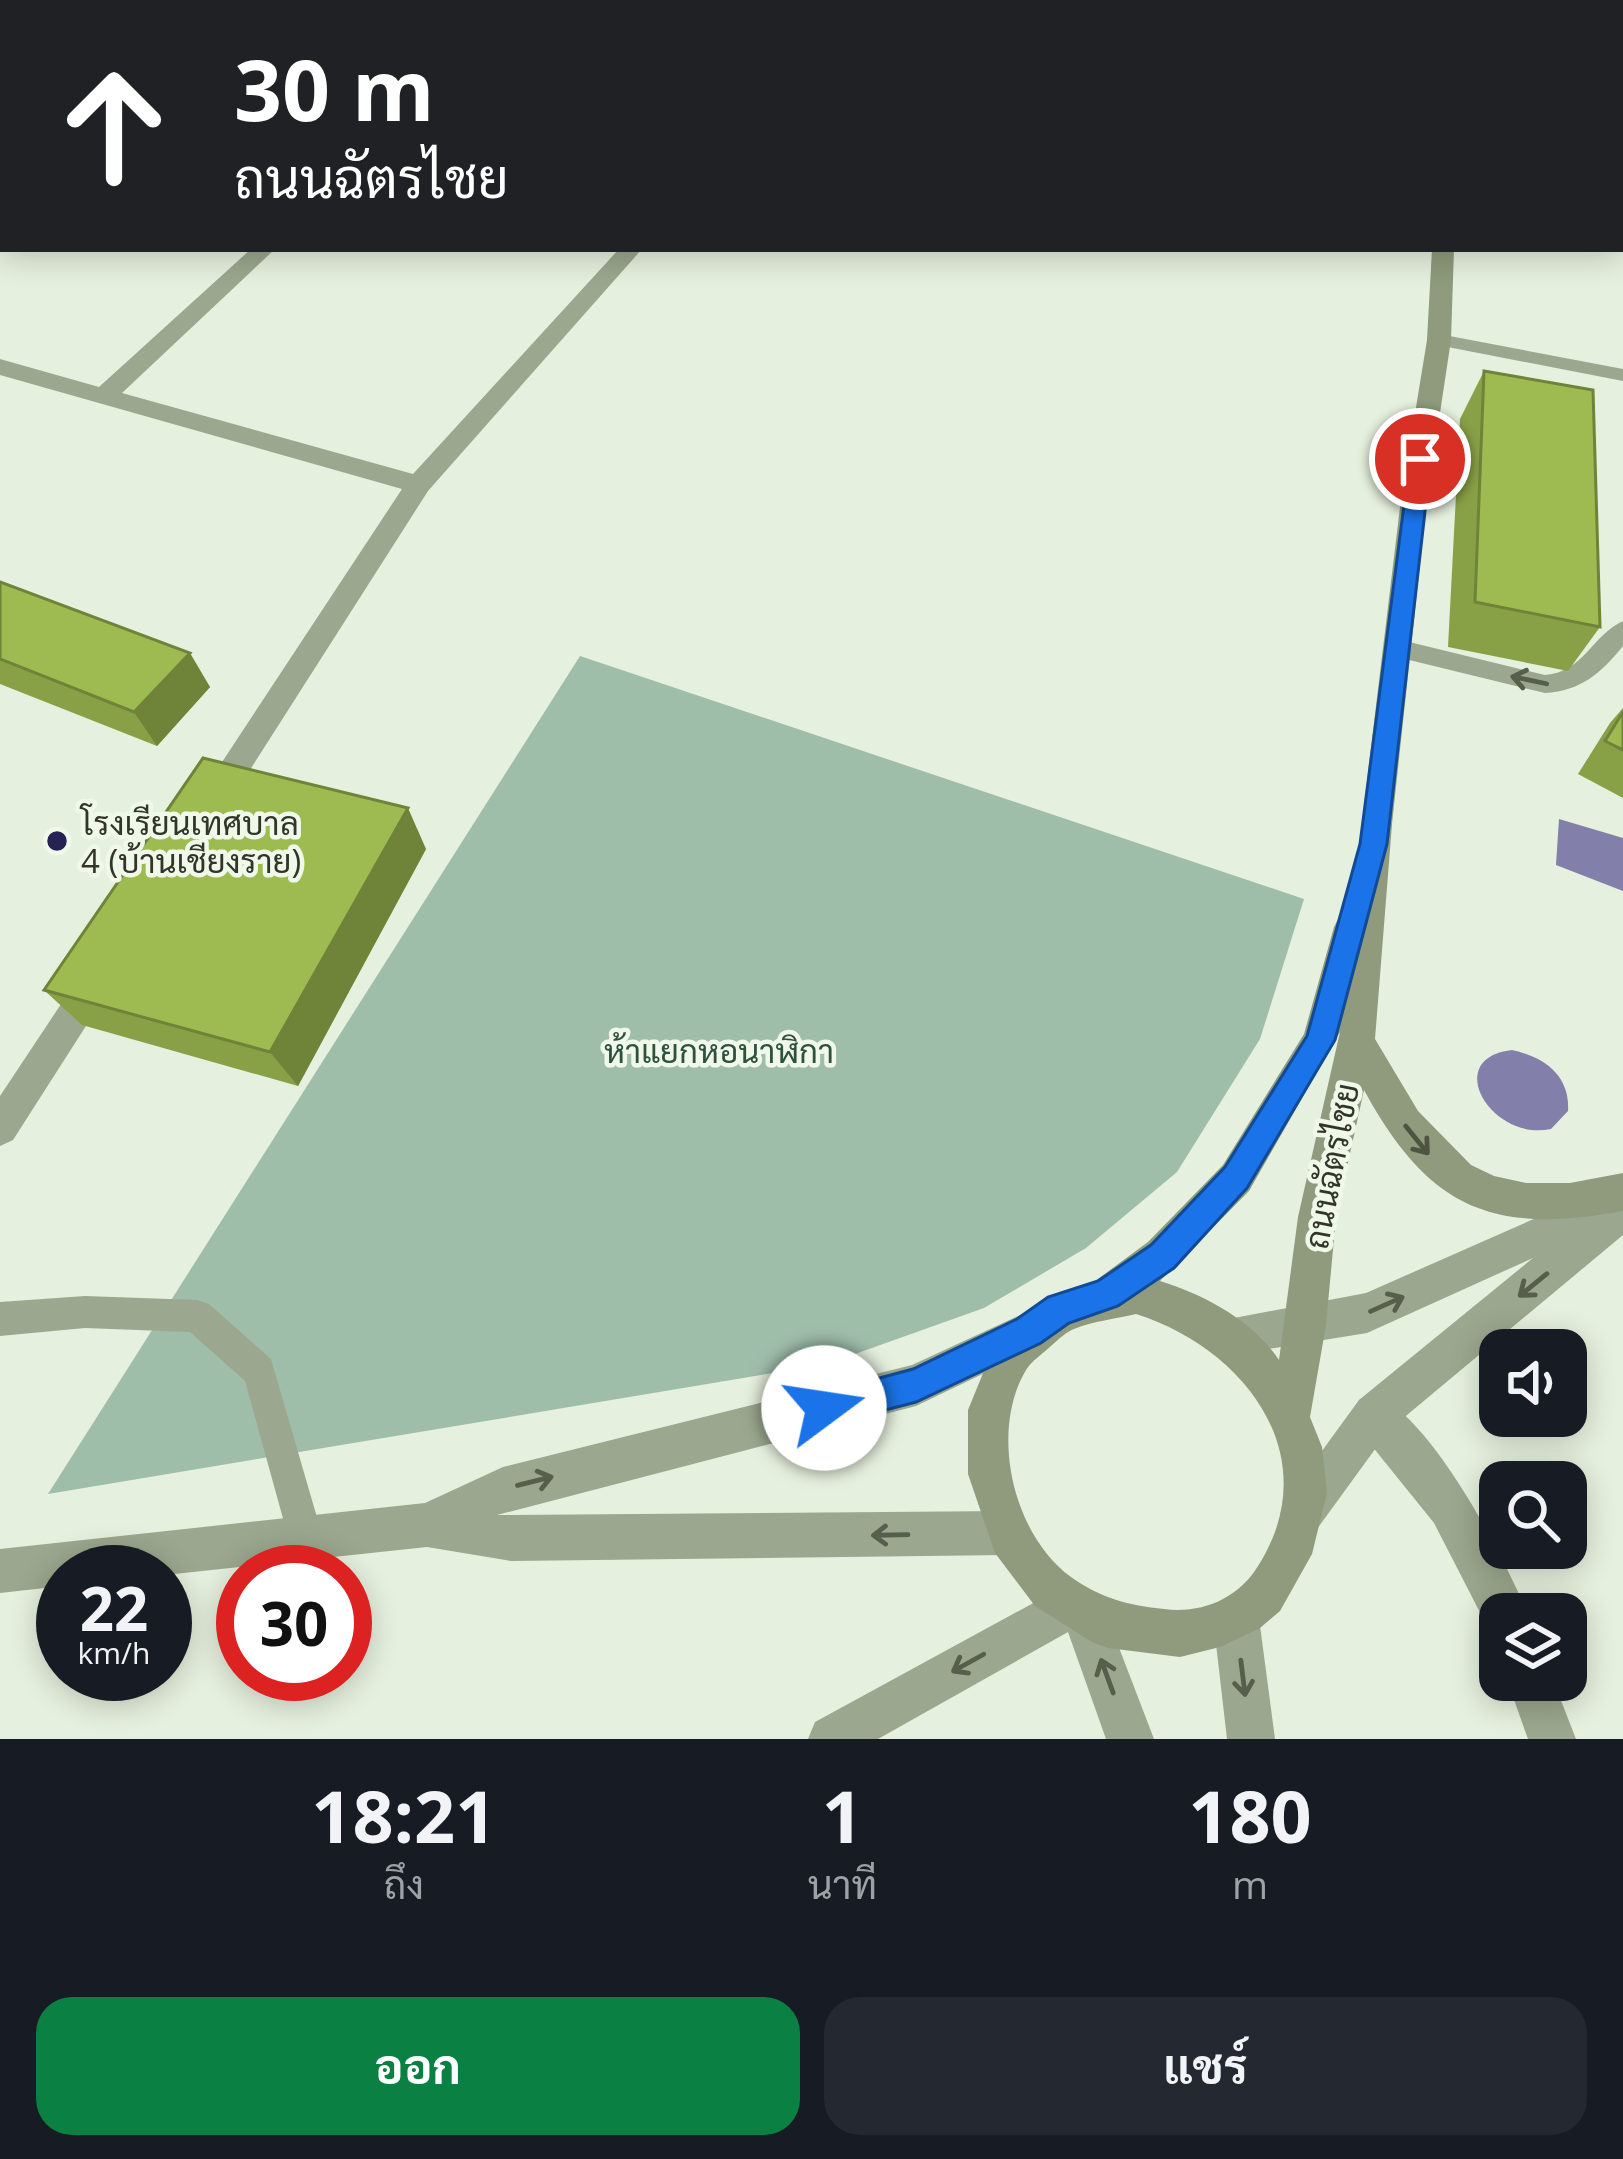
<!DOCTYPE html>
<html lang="th">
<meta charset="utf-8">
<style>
:root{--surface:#171b24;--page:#242831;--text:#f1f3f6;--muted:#9ea1a6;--accent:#0b8043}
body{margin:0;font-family:"Open Sans",Sarabun,sans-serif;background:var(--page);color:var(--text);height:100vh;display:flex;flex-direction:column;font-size:45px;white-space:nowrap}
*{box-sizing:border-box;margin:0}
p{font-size:39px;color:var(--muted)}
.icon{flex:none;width:66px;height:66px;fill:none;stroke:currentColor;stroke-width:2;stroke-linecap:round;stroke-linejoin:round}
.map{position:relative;height:1739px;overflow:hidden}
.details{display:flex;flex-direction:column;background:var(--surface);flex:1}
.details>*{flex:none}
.banner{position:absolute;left:0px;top:0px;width:1623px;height:252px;box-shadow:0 6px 30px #0003;background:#202124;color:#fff;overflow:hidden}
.controls{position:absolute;left:1479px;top:1329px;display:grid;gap:24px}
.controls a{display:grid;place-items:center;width:108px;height:108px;border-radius:24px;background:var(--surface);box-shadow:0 6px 30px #0003;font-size:60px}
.speed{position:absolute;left:36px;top:1545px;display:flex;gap:24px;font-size:60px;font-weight:700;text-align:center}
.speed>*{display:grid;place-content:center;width:156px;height:156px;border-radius:50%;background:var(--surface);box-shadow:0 6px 30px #0003;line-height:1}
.speed small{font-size:30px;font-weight:400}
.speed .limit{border:18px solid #d22;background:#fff;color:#111}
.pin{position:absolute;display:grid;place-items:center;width:102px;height:102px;color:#fff;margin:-51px;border:6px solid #fff;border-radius:50%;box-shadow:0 3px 12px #0007}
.me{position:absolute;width:132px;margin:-66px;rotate:76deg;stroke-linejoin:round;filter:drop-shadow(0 0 9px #0008)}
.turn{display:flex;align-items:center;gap:42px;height:252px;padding:0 36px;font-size:54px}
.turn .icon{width:156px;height:156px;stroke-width:2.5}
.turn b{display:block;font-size:84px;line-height:102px}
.eta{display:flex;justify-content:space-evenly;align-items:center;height:204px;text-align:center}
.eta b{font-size:72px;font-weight:700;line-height:84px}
.cta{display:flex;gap:24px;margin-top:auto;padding:24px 36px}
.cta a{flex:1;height:138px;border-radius:36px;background:var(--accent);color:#fff;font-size:48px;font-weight:700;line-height:138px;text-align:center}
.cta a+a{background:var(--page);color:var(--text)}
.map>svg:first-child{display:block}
.green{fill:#9fbeaa}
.water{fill:#827fab}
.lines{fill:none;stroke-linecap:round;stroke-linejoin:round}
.service{fill:#9ba78e;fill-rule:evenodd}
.minor{fill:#9ba78e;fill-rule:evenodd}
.tertiary{fill:#9ba78e;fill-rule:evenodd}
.secondary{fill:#8f9b7c;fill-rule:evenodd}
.wall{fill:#88a146}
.shaded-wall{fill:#6f8339}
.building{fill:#9ebb51;stroke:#6f8339;stroke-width:3}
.oneway{stroke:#565e4c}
.oneway2{stroke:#4d5442}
.route{fill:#1a73e8;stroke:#114b97;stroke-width:3}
.poi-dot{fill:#272254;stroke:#f0f8ea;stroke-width:4.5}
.labels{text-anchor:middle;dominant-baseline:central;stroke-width:9;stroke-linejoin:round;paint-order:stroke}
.poi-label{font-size:33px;fill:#313629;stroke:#f0f8ea;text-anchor:start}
.park-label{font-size:33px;fill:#2f523d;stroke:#f0f8ea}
.street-label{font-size:33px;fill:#313629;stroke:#f0f8ea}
</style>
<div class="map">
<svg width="1623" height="1739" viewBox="0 0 1623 1739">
<rect width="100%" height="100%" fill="#e6f0de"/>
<path class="green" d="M580 656 1304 899 1260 1039 1177 1172 1086 1248 984 1308 827 1364 48 1494Z"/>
<g class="water">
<path d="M1559 819 1623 838V891L1556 865Z"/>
<path d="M1512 1050C1544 1057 1570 1075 1568 1111L1551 1129C1491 1142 1441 1058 1512 1050Z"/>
</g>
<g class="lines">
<g class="service">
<path d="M1439 334 1623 369V381L1432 344V336Z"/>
<path d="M1623 621V646C1601 673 1581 691 1545 693L1397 657 1385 648 1397 639 1545 675C1584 672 1592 635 1623 621Z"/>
<path d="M85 1296 197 1300 209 1304 271 1359 323 1538 318 1551 305 1556 292 1551 245 1381 190 1332 85 1328 0 1336V1302Z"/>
</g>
<g class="minor">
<path d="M559 0H586L588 3H561Z"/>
<path d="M1342 0H1369L1371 3H1344Z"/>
<rect x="1620" y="63" width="3" height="12"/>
<path d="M0 127H3L0 142Z"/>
<path d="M1620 208 1623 209V223L1620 222Z"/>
<path d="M251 249H275L122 393 413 474 619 249H642L428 491 225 809 214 813 203 809 198 800 203 791 402 489 0 375V359L99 387Z"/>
<path d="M97 964 109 968 114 979 109 990 13 1140 0 1146V1096L85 968Z"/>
<path d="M1029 1311 1043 1317 1049 1331 1043 1345 916 1406 497 1515 1007 1511 1023 1517 1029 1533 1023 1549 1007 1555 511 1561 427 1547 165 1575 63 1572V1586L0 1593V1549L425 1503 503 1467 912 1365Z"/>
<path d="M1374 1394C1433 1418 1503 1556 1528 1614H1500V1635L1489 1630 1434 1523 1359 1430 1353 1415 1359 1400Z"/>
<path d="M1070 1583 1100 1598 1154 1739H1106L1068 1632 878 1739H808L815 1722Z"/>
<path d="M1236 1595 1252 1602 1259 1618 1275 1739H1227L1213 1618 1220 1602Z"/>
<path d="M1507 1680H1553L1576 1739H1528Z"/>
</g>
<path class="tertiary" d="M1613 1184 1623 1188V1235L1389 1430 1317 1529 1302 1536 1287 1529 1280 1514 1287 1499 1359 1400 1533 1258 1367 1333 1232 1355 1218 1349 1212 1335 1218 1321 1366 1293Z"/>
<g class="secondary">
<rect x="1452" y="0" width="18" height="3"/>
<path d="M1432 249H1454L1451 340 1427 499 1392 824 1375 1039 1418 1111 1471 1165 1494 1176 1526 1183H1570L1623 1173V1211C1492 1235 1429 1209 1364 1090L1336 1217 1326 1325 1310 1417 1322 1447 1327 1493 1312 1554 1280 1611 1260 1628 1220 1647 1180 1657 1108 1648 1092 1642 1035 1606 995 1553 968 1474V1410L997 1339 1046 1297 1091 1284 1148 1242 1223 1165 1304 1034 1334 927 1339 917 1351 913 1401 499 1427 340ZM1340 1032 1298 1217 1279 1360C1252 1320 1205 1295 1160 1281L1249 1191ZM1136 1314C1244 1348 1328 1456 1258 1566 1238 1599 1201 1614 1164 1609 1128 1605 1102 1599 1071 1577 1013 1535 989 1432 1026 1370 1031 1361 1044 1353 1052 1345 1059 1339 1066 1332 1074 1329 1093 1321 1116 1319 1136 1314Z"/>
</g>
</g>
<g class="wall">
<path d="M1485 0H1623V53H1620V3H1485Z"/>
<path d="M1484 371 1600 627 1568 671 1448 647 1460 419Z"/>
<path d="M0 582 210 687 157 746 0 684Z"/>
<path d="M1623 708V798L1578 774 1610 723Z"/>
<path d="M426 849 298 1086 82 1025 44 990Z"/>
</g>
<g class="shaded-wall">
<path d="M190 653 210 687 157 746 134 712Z"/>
<path d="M408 808 426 849 298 1086 270 1052Z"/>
</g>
<g class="building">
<rect x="1493" y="0" width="90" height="3"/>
<path d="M1592 0H1623V27H1620V3H1592Z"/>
<path d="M1484 371 1593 390 1600 627 1475 602Z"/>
<path d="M0 582 190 653 134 712 0 659Z"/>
<path d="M1623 712V750L1605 741Z"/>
<path d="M203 758 408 808 270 1052 44 990Z"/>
</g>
<defs><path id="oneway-shaft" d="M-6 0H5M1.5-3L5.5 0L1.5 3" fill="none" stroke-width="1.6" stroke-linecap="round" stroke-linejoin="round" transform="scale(3)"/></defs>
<g class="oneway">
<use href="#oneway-shaft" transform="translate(1529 680) rotate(-168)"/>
<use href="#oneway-shaft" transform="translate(1533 1285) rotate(141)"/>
<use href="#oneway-shaft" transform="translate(1387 1304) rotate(-24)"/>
<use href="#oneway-shaft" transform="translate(535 1481) rotate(-14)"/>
<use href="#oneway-shaft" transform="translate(890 1535) rotate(179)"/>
<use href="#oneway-shaft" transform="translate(968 1663) rotate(151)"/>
<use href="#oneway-shaft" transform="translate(1107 1676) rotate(-110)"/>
<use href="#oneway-shaft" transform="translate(1243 1678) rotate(83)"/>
</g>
<use class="oneway2" href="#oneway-shaft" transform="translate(1417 1140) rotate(51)"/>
<path class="route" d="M1420 452 1431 459 1387 844 1335 1040 1247 1188 1174 1268 1118 1306 1069 1323 1041 1343 916 1402 824 1426 812 1420 807 1408 812 1396 913 1369 1017 1319 1048 1297 1098 1281 1151 1245 1225 1167 1307 1036 1360 844 1410 459Z"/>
<circle class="poi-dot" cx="57" cy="841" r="12"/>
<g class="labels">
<g class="poi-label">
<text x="81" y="822">โรงเรียนเทศบาล<tspan x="81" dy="38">4 (บ้านเชียงราย)</tspan></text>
</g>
<g class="park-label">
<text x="719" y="1050">ห้าแยกหอนาฬิกา</text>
</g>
<g class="street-label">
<text transform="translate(1331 1166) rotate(-79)">ถนนฉัตรไชย</text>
</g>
</g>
</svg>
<div class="controls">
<a><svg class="icon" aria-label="sound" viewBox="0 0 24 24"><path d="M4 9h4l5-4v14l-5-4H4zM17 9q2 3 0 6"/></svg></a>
<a><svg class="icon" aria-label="search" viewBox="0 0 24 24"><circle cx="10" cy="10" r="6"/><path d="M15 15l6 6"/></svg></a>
<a><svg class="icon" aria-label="layers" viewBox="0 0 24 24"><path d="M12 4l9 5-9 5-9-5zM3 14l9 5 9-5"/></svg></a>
</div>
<div class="speed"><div>22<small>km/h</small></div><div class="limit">30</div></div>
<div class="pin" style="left:1420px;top:459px;background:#d93025"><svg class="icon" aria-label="arrive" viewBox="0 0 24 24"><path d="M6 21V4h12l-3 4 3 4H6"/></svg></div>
<svg class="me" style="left:824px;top:1408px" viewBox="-20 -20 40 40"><circle r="19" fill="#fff"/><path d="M0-13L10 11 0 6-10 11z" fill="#1a73e8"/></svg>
<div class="banner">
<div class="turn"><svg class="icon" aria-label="ahead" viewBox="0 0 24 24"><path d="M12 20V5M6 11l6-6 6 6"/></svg><div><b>30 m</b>ถนนฉัตรไชย</div></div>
</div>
</div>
<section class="details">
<div class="eta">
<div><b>18:21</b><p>ถึง</p></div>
<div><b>1</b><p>นาที</p></div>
<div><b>180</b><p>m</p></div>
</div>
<div class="cta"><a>ออก</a><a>แชร์</a></div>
</section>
